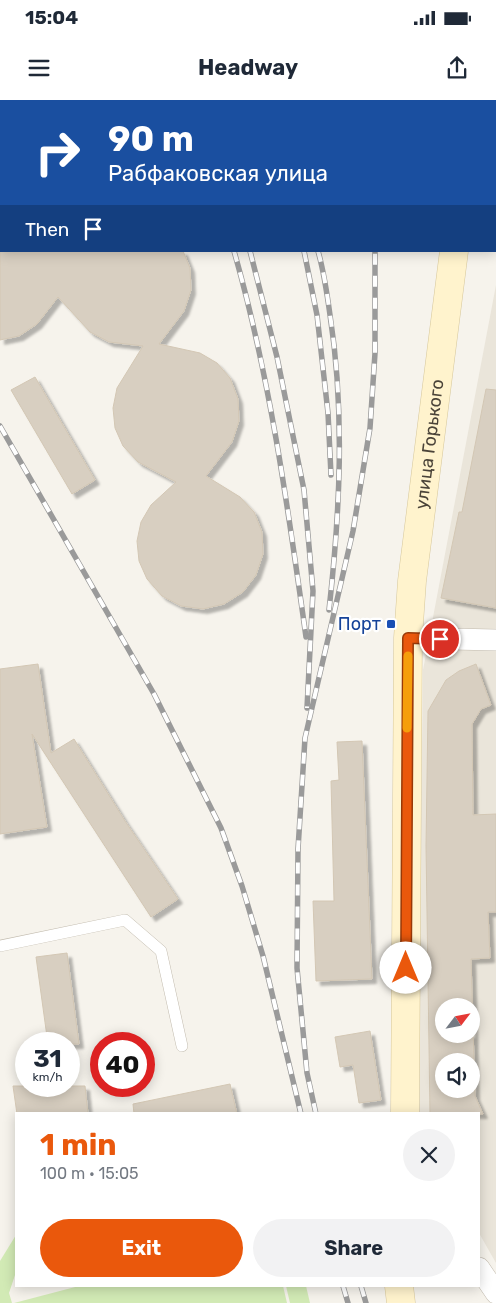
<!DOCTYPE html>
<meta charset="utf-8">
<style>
:root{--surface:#fff;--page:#f2f2f3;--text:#1f2937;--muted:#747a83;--accent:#ea580c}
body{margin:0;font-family:Rubik,sans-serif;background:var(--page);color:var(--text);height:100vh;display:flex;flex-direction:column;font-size:19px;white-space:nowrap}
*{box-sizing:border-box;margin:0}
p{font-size:16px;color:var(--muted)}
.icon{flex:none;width:28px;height:28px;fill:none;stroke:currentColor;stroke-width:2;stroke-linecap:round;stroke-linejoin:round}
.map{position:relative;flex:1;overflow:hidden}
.panel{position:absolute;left:15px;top:1012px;width:465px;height:175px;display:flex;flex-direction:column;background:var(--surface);border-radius:0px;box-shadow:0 2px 12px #0003}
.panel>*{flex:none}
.hud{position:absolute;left:0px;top:0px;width:496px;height:152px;box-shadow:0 2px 12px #0003;background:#1a4fa0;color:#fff;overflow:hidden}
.needle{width:32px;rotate:58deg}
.controls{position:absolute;left:435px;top:898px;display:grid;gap:10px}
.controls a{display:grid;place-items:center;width:45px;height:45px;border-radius:50%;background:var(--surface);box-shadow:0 2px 12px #0003;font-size:25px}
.speed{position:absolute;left:15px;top:932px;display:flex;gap:10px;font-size:25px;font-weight:700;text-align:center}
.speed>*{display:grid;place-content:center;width:65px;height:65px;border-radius:50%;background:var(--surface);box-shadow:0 2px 12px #0003;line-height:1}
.speed small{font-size:12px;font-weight:400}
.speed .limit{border:8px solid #d22;background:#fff;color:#111}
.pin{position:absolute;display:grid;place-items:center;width:42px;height:42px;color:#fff;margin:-21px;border:2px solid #fff;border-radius:50%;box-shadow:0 1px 5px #0007}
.me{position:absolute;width:55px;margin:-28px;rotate:0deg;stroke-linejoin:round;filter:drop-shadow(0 0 4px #0008)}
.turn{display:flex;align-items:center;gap:18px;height:105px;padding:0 25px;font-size:22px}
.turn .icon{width:65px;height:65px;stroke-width:2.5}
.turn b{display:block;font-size:35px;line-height:42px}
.then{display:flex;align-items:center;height:48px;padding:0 25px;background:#0003;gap:10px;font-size:19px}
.round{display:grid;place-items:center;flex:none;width:52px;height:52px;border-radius:26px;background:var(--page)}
.head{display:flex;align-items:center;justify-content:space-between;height:85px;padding:0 25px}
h1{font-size:30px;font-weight:700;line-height:38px;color:var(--accent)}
.action{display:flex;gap:10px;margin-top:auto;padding:10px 25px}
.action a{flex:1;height:58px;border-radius:30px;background:var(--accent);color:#fff;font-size:20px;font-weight:700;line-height:58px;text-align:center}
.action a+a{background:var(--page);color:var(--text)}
.status{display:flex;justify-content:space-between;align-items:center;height:35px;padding:0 25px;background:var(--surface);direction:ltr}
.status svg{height:14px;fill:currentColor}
header{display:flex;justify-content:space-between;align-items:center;height:65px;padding:0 25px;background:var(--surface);font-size:22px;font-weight:700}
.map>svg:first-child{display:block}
.residential{fill:#eae5da;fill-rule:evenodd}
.green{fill:#d2eab5}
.building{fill:#d8cfc1;stroke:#d3c7b4;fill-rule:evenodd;filter:url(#shadow)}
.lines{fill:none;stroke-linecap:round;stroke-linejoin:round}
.lane-casing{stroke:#c2bbae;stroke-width:12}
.street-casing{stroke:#c2bbae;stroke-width:22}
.secondary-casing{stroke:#d6c79b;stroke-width:29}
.lane{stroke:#fff;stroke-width:11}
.street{stroke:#fff;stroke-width:21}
.secondary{stroke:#fff3cd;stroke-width:28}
.rail-casing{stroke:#9a9a9a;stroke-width:5.5}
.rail{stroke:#fff;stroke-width:4;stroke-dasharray:11;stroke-linecap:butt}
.route-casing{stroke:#983908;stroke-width:12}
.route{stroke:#ea580c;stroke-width:9}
.slow{stroke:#f59e0b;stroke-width:9}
.transit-dot{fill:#1a4fb4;stroke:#fff;stroke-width:2}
.labels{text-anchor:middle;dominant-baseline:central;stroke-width:4.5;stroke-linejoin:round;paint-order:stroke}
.street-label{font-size:18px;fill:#4b4439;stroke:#fff}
.transit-label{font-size:18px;fill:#164399;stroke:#fff;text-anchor:end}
</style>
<div class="status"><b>15:04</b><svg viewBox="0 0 49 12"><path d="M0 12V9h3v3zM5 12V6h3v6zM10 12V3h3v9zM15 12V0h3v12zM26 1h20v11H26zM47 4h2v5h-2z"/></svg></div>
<header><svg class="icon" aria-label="menu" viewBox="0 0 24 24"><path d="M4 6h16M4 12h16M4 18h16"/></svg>Headway<svg class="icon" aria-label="share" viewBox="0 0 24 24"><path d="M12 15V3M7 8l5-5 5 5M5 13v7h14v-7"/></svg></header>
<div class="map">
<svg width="496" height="1203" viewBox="0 0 496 1203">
<defs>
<filter id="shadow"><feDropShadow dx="4.5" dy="4.5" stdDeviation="1" flood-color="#0004"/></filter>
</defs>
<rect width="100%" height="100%" fill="#f6f3ec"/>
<path class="residential" d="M496 185V1163L479 1133V1014H417L423 570ZM444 906H471V934H444ZM444 961H471V989H444Z"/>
<g class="green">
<path d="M16 1135V1172L9 1193 12 1203H0V1161Z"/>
<path d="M79 1186H283L287 1203H14Z"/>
<path d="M286 1186H306L310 1203H290Z"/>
</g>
<g class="building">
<path d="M0 151H183L190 168 191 190 184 211 159 244 200 253 217 263 230 278 238 299 239 321 232 342 206 376 240 397 254 412 262 432 263 454 256 475 243 492 224 504 203 509 181 506 162 496 147 479 139 461 137 441 141 422 151 405 176 382 138 362 123 346 115 328 113 308 117 288 143 246 109 242 90 232 58 197 37 224 19 236 0 240Z"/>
<path d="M35 277 95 380 72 394 11 290Z"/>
<path d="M486 289 496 290V508L441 498 459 412H462Z"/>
<path d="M38 564 51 653 74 639 125 721 178 799 151 817 32 634 47 727 0 734V569Z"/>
<path d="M476 564 491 605 481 609 472 624 473 715 496 714V812H488L490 858 471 859 475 996 483 1014H430L426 746 428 611 446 580 459 571ZM444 906H471V934H444ZM444 961H471V989H444Z"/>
<path d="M362 641 372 879 316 881 313 801H334L331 681 339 680 337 642Z"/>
<path d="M67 853 79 944H48L36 857Z"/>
<path d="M370 931 381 1000 359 1003 353 965 340 967 335 937Z"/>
<path d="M230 984 237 1014H134L133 1004Z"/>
<path d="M13 986H85L88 1014H17Z"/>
</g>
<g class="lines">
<defs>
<path id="lane" d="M0 846 125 820 161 851 182 946"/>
<g id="street">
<path d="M408 538 496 540"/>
<path d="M479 1168 496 1193"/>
</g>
<g id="secondary">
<path d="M478 1V0"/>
<path id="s1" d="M405 1014 408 538 412 481 454 151"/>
<path d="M399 1186 401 1203"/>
</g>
</defs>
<use href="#lane" class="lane-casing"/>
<use href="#street" class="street-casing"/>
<use href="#secondary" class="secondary-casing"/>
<use href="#lane" class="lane"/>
<use href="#street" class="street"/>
<use href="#secondary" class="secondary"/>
<defs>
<g id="rail">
<path d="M168 0 169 1"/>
<path d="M184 0 185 1"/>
<path d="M245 0V1"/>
<path d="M262 0V1"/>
<path d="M344 0V1"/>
<path d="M234 151C270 277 288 408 306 537"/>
<path d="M250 151 277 257 304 390 313 491 307 608"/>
<path d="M304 151 317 215 328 313 331 375"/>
<path d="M318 151C324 172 327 193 330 215 345 312 340 412 329 510"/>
<path d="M0 326 154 594 221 728 242 786 263 856 301 1014"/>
<path d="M316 1014 307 973 297 868 298 749 305 638 353 431 370 328 375 253V151"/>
<path d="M343 1186 348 1203"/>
<path d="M361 1186 366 1203"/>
</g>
</defs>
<use href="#rail" class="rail-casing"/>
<use href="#rail" class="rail"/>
</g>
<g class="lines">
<defs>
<path id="route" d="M406 868 408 538 440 539"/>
</defs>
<use href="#route" class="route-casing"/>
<use href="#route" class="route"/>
<path class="slow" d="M407 628 408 556"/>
</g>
<rect class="transit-dot" x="386" y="519" width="10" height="10" rx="2.5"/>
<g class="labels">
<g class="street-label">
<text stroke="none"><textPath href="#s1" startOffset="671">улица Горького</textPath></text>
</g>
<g class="transit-label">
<text x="381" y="524">Порт</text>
</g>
</g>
</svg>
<div class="controls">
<a><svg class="needle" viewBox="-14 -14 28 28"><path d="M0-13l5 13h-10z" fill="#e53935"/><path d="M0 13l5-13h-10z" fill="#747a83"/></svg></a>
<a><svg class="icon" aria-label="sound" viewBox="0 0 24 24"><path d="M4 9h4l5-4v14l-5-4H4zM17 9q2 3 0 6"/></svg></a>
</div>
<div class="speed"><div>31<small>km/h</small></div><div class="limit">40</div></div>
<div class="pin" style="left:440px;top:539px;background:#d93025"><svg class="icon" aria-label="arrive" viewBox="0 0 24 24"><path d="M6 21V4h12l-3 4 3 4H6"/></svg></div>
<svg class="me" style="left:406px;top:868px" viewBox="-20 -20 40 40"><circle r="19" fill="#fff"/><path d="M0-13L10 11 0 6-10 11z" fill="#ea580c"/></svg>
<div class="hud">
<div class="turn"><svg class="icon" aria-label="right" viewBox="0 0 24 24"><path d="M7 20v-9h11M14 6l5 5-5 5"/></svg><div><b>90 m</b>Рабфаковская улица</div></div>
<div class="then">Then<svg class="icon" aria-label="arrive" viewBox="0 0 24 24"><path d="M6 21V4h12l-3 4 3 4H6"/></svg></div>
</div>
<section class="panel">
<div class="head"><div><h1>1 min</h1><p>100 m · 15:05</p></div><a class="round"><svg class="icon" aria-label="close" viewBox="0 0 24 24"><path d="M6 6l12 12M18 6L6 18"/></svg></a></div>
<div class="action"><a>Exit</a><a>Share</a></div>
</section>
</div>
